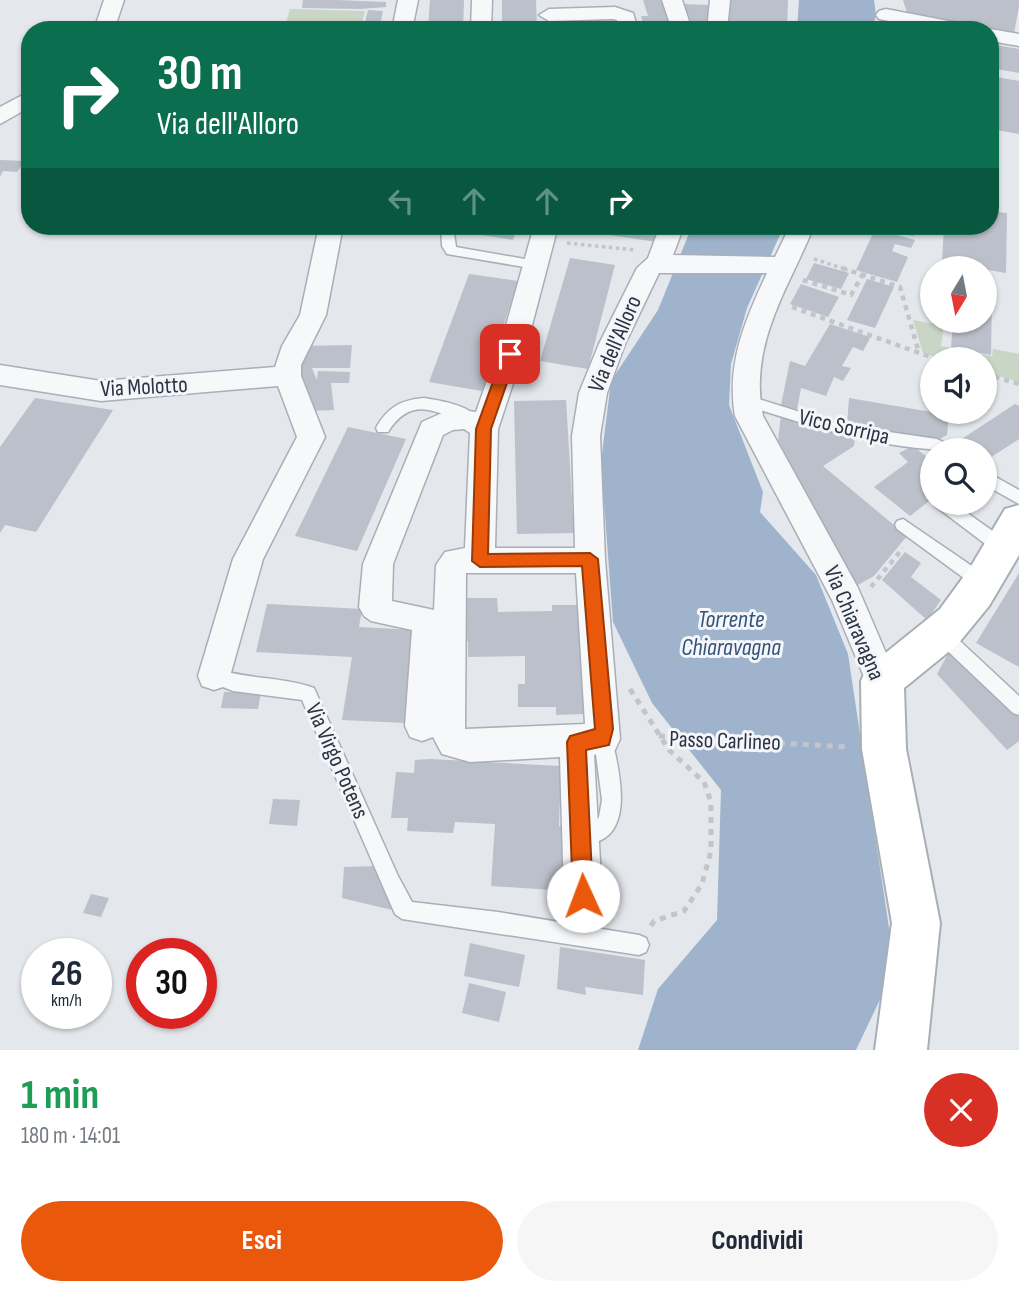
<!DOCTYPE html>
<html lang="it">
<meta charset="utf-8">
<style>
:root{--surface:#fff;--page:#f6f6f7;--text:#1f2937;--muted:#747a83;--accent:#ea580c}
body{margin:0;font-family:"Sofia Sans Condensed",sans-serif;background:var(--page);color:var(--text);height:100vh;display:flex;flex-direction:column;font-size:26px;white-space:nowrap}
*{box-sizing:border-box;margin:0}
p{font-size:23px;color:var(--muted)}
.icon{flex:none;width:38px;height:38px;fill:none;stroke:currentColor;stroke-width:2;stroke-linecap:round;stroke-linejoin:round}
.map{position:relative;height:1050px;overflow:hidden}
.drawer{display:flex;flex-direction:column;background:var(--surface);flex:1}
.drawer>*{flex:none}
.hud{position:absolute;left:21px;top:21px;width:978px;height:214px;border-radius:28px;box-shadow:0 2px 5px #0004;background:#0b6e4f;color:#fff;overflow:hidden}
.needle{width:46px;rotate:190deg}
.buttons{position:absolute;left:920px;top:256px;display:grid;gap:14px}
.buttons a{display:grid;place-items:center;width:77px;height:77px;border-radius:50%;background:var(--surface);box-shadow:0 2px 5px #0004;font-size:35px}
.speed{position:absolute;left:21px;top:938px;display:flex;gap:14px;font-size:35px;font-weight:700;text-align:center}
.speed>*{display:grid;place-content:center;width:91px;height:91px;border-radius:50%;background:var(--surface);box-shadow:0 2px 5px #0004;line-height:1}
.speed small{font-size:18px;font-weight:400}
.speed .limit{border:10px solid #d22;background:#fff;color:#111}
.pin{position:absolute;display:grid;place-items:center;width:60px;height:60px;color:#fff;margin:-30px;border-radius:14px;box-shadow:0 4px 10px #0006}
.me{position:absolute;width:77px;margin:-38px;rotate:358deg;stroke-linejoin:round;filter:drop-shadow(0 0 5px #0008)}
.turn{display:flex;align-items:center;gap:24px;height:147px;padding:0 21px;font-size:32px}
.turn .icon{width:91px;height:91px;stroke-width:2.5}
.turn b{display:block;font-size:49px;line-height:60px}
.lanes{display:flex;align-items:center;height:66px;padding:0 21px;background:#0003;justify-content:center;gap:35px;direction:ltr}
.lanes .off{opacity:.35}
.round{display:grid;place-items:center;flex:none;width:74px;height:74px;border-radius:37px;background:var(--page)}
.overview{display:flex;align-items:center;justify-content:space-between;height:119px;padding:0 21px}
h1{font-size:42px;font-weight:700;line-height:52px;color:#1e9e55}
.primary-button{display:flex;gap:14px;margin-top:auto;padding:14px 21px}
.primary-button a{flex:1;height:80px;border-radius:42px;background:var(--accent);color:#fff;font-size:28px;font-weight:700;line-height:80px;text-align:center}
.primary-button a+a{background:var(--page);color:var(--text)}
.map>svg:first-child{display:block}
.green{fill:#c9d6c5}
.water{fill:#9fb4cc}
.building{fill:#bbc0ca}
.lines{fill:none;stroke-linecap:round;stroke-linejoin:round}
.lane-casing{stroke:#a9aeb7;stroke-width:3}
.street-casing{stroke:#a9aeb7;stroke-width:3}
.secondary-casing{stroke:#a9aeb7;stroke-width:4}
.path-far2{stroke:#c2c5cb;stroke-width:3.5;stroke-dasharray:3.5 3.5;stroke-linecap:butt}
.path-far1{stroke:#c2c5cb;stroke-width:4.5;stroke-dasharray:5 5;stroke-linecap:butt}
.path{stroke:#c2c5cb;stroke-width:5;stroke-dasharray:6 6;stroke-linecap:butt}
.lane{fill:#f7f8fa;fill-rule:evenodd}
.street{fill:#f7f8fa;fill-rule:evenodd}
.secondary{fill:#fff;fill-rule:evenodd}
.route{fill:#ea580c;stroke:#983908;stroke-width:2}
.labels{text-anchor:middle;dominant-baseline:central;stroke-width:6;stroke-linejoin:round;paint-order:stroke}
.street-label{font-size:23px;fill:#2b3445;stroke:#f4f6f9}
.water-label{font-size:24px;font-style:italic;fill:#34527a;stroke:#f4f6f9}
</style>
<div class="map">
<svg width="1019" height="1050" viewBox="0 0 1019 1050">
<rect width="100%" height="100%" fill="#e4e7ec"/>
<g class="green">
<path d="M290 9 365 11 360 30H284Z"/>
<path d="M913 320 944 326 941 346 992 356 993 349 1019 354V382L985 372V359H941L923 353Z"/>
</g>
<g class="water">
<path d="M799 0H874L876 15 872 30H797Z"/>
<path d="M692 226H784L747 308 731 364 729 405 763 492 760 512 816 575 848 654 895 968 856 1050H638L658 989 717 920 721 790 652 703 613 622 601 462 611 381 658 310Z"/>
</g>
<g class="building">
<path d="M303 0H336L386 2V7L360 9 302 8Z"/>
<path d="M430 0H464L463 30H428Z"/>
<path d="M502 0H536L537 30H502Z"/>
<path d="M643 0H663L678 30H645L641 16H648Z"/>
<path d="M726 0H788L787 30H722Z"/>
<path d="M903 0H1019V6L1014 33 907 13Z"/>
<path d="M684 4 710 5 706 30H694Z"/>
<path d="M368 10 383 11 379 30H363Z"/>
<path d="M562 21H606L607 30H563Z"/>
<path d="M990 44 1019 49V73L990 68Z"/>
<path d="M990 76 1019 81V134L990 129Z"/>
<path d="M0 160 25 161 17 172 3 171 0 177Z"/>
<path d="M990 211 1007 213 1006 273 942 262 944 226H990Z"/>
<path d="M471 226H518L513 240 469 233Z"/>
<path d="M577 226H661L657 242 575 230Z"/>
<path d="M893 226H915L914 236 892 232Z"/>
<path d="M875 229 915 240 911 248 895 244 892 251 908 257 897 282 856 270Z"/>
<path d="M570 258 615 265 588 369 540 361Z"/>
<path d="M814 263 849 273 841 289 806 279Z"/>
<path d="M469 274 518 281 482 391 429 382Z"/>
<path d="M867 279 894 287 875 328 847 320Z"/>
<path d="M801 284 839 297 828 317 790 304Z"/>
<path d="M985 295 992 296 991 355 951 348 953 320H985Z"/>
<path d="M830 324 870 337 869 340 863 351 853 347 842 366 851 368 843 381 834 377 826 396 801 388 796 415 780 410 790 361 805 366Z"/>
<path d="M352 345 350 368H312L317 380 318 371 350 372 349 383H331L334 410 310 411 293 371 298 346Z"/>
<path d="M35 398 113 410 36 532 5 525 0 533V447Z"/>
<path d="M849 398 949 415 947 435 934 442 847 426Z"/>
<path d="M566 400 574 533 517 534 514 401Z"/>
<path d="M1015 404 1019 406V439L985 461V450H956L951 446Z"/>
<path d="M781 415 855 437 854 446 823 466 907 536 874 576 856 586 778 440Z"/>
<path d="M348 427 406 439 357 551 295 536Z"/>
<path d="M913 446 927 457 933 453V498L910 516 874 487 908 462 899 453Z"/>
<path d="M905 552 921 563 911 577 941 600 927 620 882 580Z"/>
<path d="M1019 573V667L976 643Z"/>
<path d="M463 598H497L498 612 552 611V605H578L584 714 556 715V707H518V684H525V656L468 657V641H463Z"/>
<path d="M267 604 362 609 359 627 417 630 406 723 342 720 352 657 256 652Z"/>
<path d="M949 652 1019 715V741L1007 750 937 674Z"/>
<path d="M224 692 261 693 258 709 221 708Z"/>
<path d="M430 759 561 766 559 826H569L568 891 491 886 495 824 455 822 453 833 407 831 408 818H391L396 772 414 773 415 760Z"/>
<path d="M273 799 300 800 297 826 269 824Z"/>
<path d="M377 866 392 910 342 898 344 867Z"/>
<path d="M91 894 109 898 101 917 83 913Z"/>
<path d="M470 943 525 955 519 987 464 976Z"/>
<path d="M560 947 645 960 643 995 585 987 586 995 557 989Z"/>
<path d="M469 983 506 992 499 1022 462 1013Z"/>
</g>
<g class="lines">
<defs>
<g id="lane">
<path d="M441 226H453L456 247 536 261 543 265 536 269 447 254 442 246Z"/>
<path d="M743 394 841 425 937 439 952 446 954 450C880 450 808 425 738 403L736 399 738 395Z"/>
<path d="M424 398C442 401 469 405 480 420L473 425C439 415 413 392 388 432H378L376 428C387 408 400 400 424 398Z"/>
<path d="M985 471 1019 490V504L985 485Z"/>
<path d="M933 501 952 502 1008 542 1010 547 1008 552H996L935 506Z"/>
<path d="M903 519 988 577 990 582 988 587 982 589 976 587 897 529 895 525 897 521Z"/>
<path d="M941 627 947 629 1019 696V715L1013 713 935 639 933 634 935 629Z"/>
<path d="M214 668C247 680 281 676 314 688L398 876 412 902 498 912 639 935 646 938 649 945 646 952 639 955 402 919 395 914 302 700 233 691 208 681 205 676 208 671Z"/>
<path d="M603 731 609 733 612 739C618 766 634 827 599 841L592 838 590 832 599 817 602 800 594 739 597 733Z"/>
</g>
<g id="street">
<path d="M104 0H124L114 30H94Z"/>
<path d="M398 0H418L412 30H392Z"/>
<path d="M472 0H492L491 30H471Z"/>
<path d="M662 0H682L692 30H672Z"/>
<path d="M710 0H730L727 30H707Z"/>
<path d="M615 7 633 13 638 30H618L617 20 613 19 549 21 539 15 549 9Z"/>
<path d="M886 9 964 24 974 30H932L879 19 876 15 879 11Z"/>
<path d="M990 29 1019 34V46L990 41V30H987Z"/>
<path d="M30 91V107L0 124V107Z"/>
<path d="M319 226H343L326 315 301 365V376L325 437 263 559 230 676 226 686 214 690 202 686 198 676 233 559 297 437 278 386 101 401 0 385V365L101 381 275 367 282 346 300 315Z"/>
<path d="M534 226H558L531 329 498 429 495 548H575L572 436 579 393 599 344 637 268 648 258 660 226H684L673 255 775 257 790 226H814C789 288 748 344 763 416L858 588 898 681 894 691 882 695 870 691 832 600 735 416C726 364 745 320 767 273H659L625 344 607 393 600 436 605 560 620 739 615 750 594 755 602 896 596 909 583 914 570 909 564 896 560 757 470 762 442 754 433 737 422 741 410 737 405 726 412 630 371 621 364 616 359 607 363 564 422 422 451 409 476 412 505 329ZM464 429 470 433 465 548 445 552 436 565 434 610 392 601 393 564 443 435 453 430ZM466 573H576L585 724 465 729Z"/>
</g>
<path id="secondary" d="M1019 505V555L989 606 957 645 904 688 906 749 940 923 927 1050H875L892 923 862 749 861 681 867 668 940 609 970 568 1005 509Z"/>
</defs>
<use href="#lane" class="lane-casing"/>
<use href="#street" class="street-casing"/>
<use href="#secondary" class="secondary-casing"/>
<g class="path-far2">
<path d="M567 243 635 250"/>
<path d="M814 259 848 270"/>
</g>
<g class="path-far1">
<path d="M842 268 900 287 919 353"/>
<path d="M803 280 851 295 863 274"/>
<path d="M792 307 936 359"/>
<path d="M985 374 1019 384"/>
<path d="M871 587 903 548"/>
</g>
<g class="path">
<path d="M630 689 669 750 704 782 711 802V851L702 884 684 911 654 921 651 926"/>
<path d="M659 736 849 747"/>
</g>
<use href="#lane" class="lane"/>
<use href="#street" class="street"/>
<use href="#secondary" class="secondary"/>
</g>
<path class="route" d="M510 349 517 354 491 429 488 554 590 553 598 559 613 729 609 745 586 750 593 896 590 903 583 906 576 903 573 896 567 742 570 736 595 729 582 566 480 567 472 561 476 429 503 354Z"/>
<g class="labels">
<g class="street-label">
<text transform="translate(615 344) rotate(-67)">Via dell'Alloro</text>
<text transform="translate(144 387) rotate(-3)">Via Molotto</text>
<text transform="translate(844 427) rotate(13)">Vico Sorripa</text>
<text transform="translate(854 623) rotate(67)">Via Chiaravagna</text>
<text transform="translate(725 741) rotate(2)">Passo Carlineo</text>
<text transform="translate(337 761) rotate(66)">Via Virgo Potens</text>
</g>
<g class="water-label">
<text x="731" y="619">Torrente<tspan x="731" dy="28">Chiaravagna</tspan></text>
</g>
</g>
</svg>
<div class="buttons">
<a><svg class="needle" viewBox="-14 -14 28 28"><path d="M0-13l5 13h-10z" fill="#e53935"/><path d="M0 13l5-13h-10z" fill="#747a83"/></svg></a>
<a><svg class="icon" aria-label="sound" viewBox="0 0 24 24"><path d="M4 9h4l5-4v14l-5-4H4zM17 9q2 3 0 6"/></svg></a>
<a><svg class="icon" aria-label="search" viewBox="0 0 24 24"><circle cx="10" cy="10" r="6"/><path d="M15 15l6 6"/></svg></a>
</div>
<div class="speed"><div>26<small>km/h</small></div><div class="limit">30</div></div>
<div class="pin" style="left:510px;top:354px;background:#d93025"><svg class="icon" aria-label="arrive" viewBox="0 0 24 24"><path d="M6 21V4h12l-3 4 3 4H6"/></svg></div>
<svg class="me" style="left:583px;top:896px" viewBox="-20 -20 40 40"><circle r="19" fill="#fff"/><path d="M0-13L10 11 0 6-10 11z" fill="#ea580c"/></svg>
<div class="hud">
<div class="turn"><svg class="icon" aria-label="right" viewBox="0 0 24 24"><path d="M7 20v-9h11M14 6l5 5-5 5"/></svg><div><b>30 m</b>Via dell'Alloro</div></div>
<div class="lanes"><svg class="icon off" aria-label="left" viewBox="0 0 24 24"><path d="M17 20v-9H6M10 6l-5 5 5 5"/></svg><svg class="icon off" aria-label="ahead" viewBox="0 0 24 24"><path d="M12 20V5M6 11l6-6 6 6"/></svg><svg class="icon off" aria-label="ahead" viewBox="0 0 24 24"><path d="M12 20V5M6 11l6-6 6 6"/></svg><svg class="icon" aria-label="right" viewBox="0 0 24 24"><path d="M7 20v-9h11M14 6l5 5-5 5"/></svg></div>
</div>
</div>
<section class="drawer">
<div class="overview"><div><h1>1 min</h1><p>180 m · 14:01</p></div><a class="round" style="background:#d93025;color:#fff"><svg class="icon" aria-label="close" viewBox="0 0 24 24"><path d="M6 6l12 12M18 6L6 18"/></svg></a></div>
<div class="primary-button"><a>Esci</a><a>Condividi</a></div>
</section>
